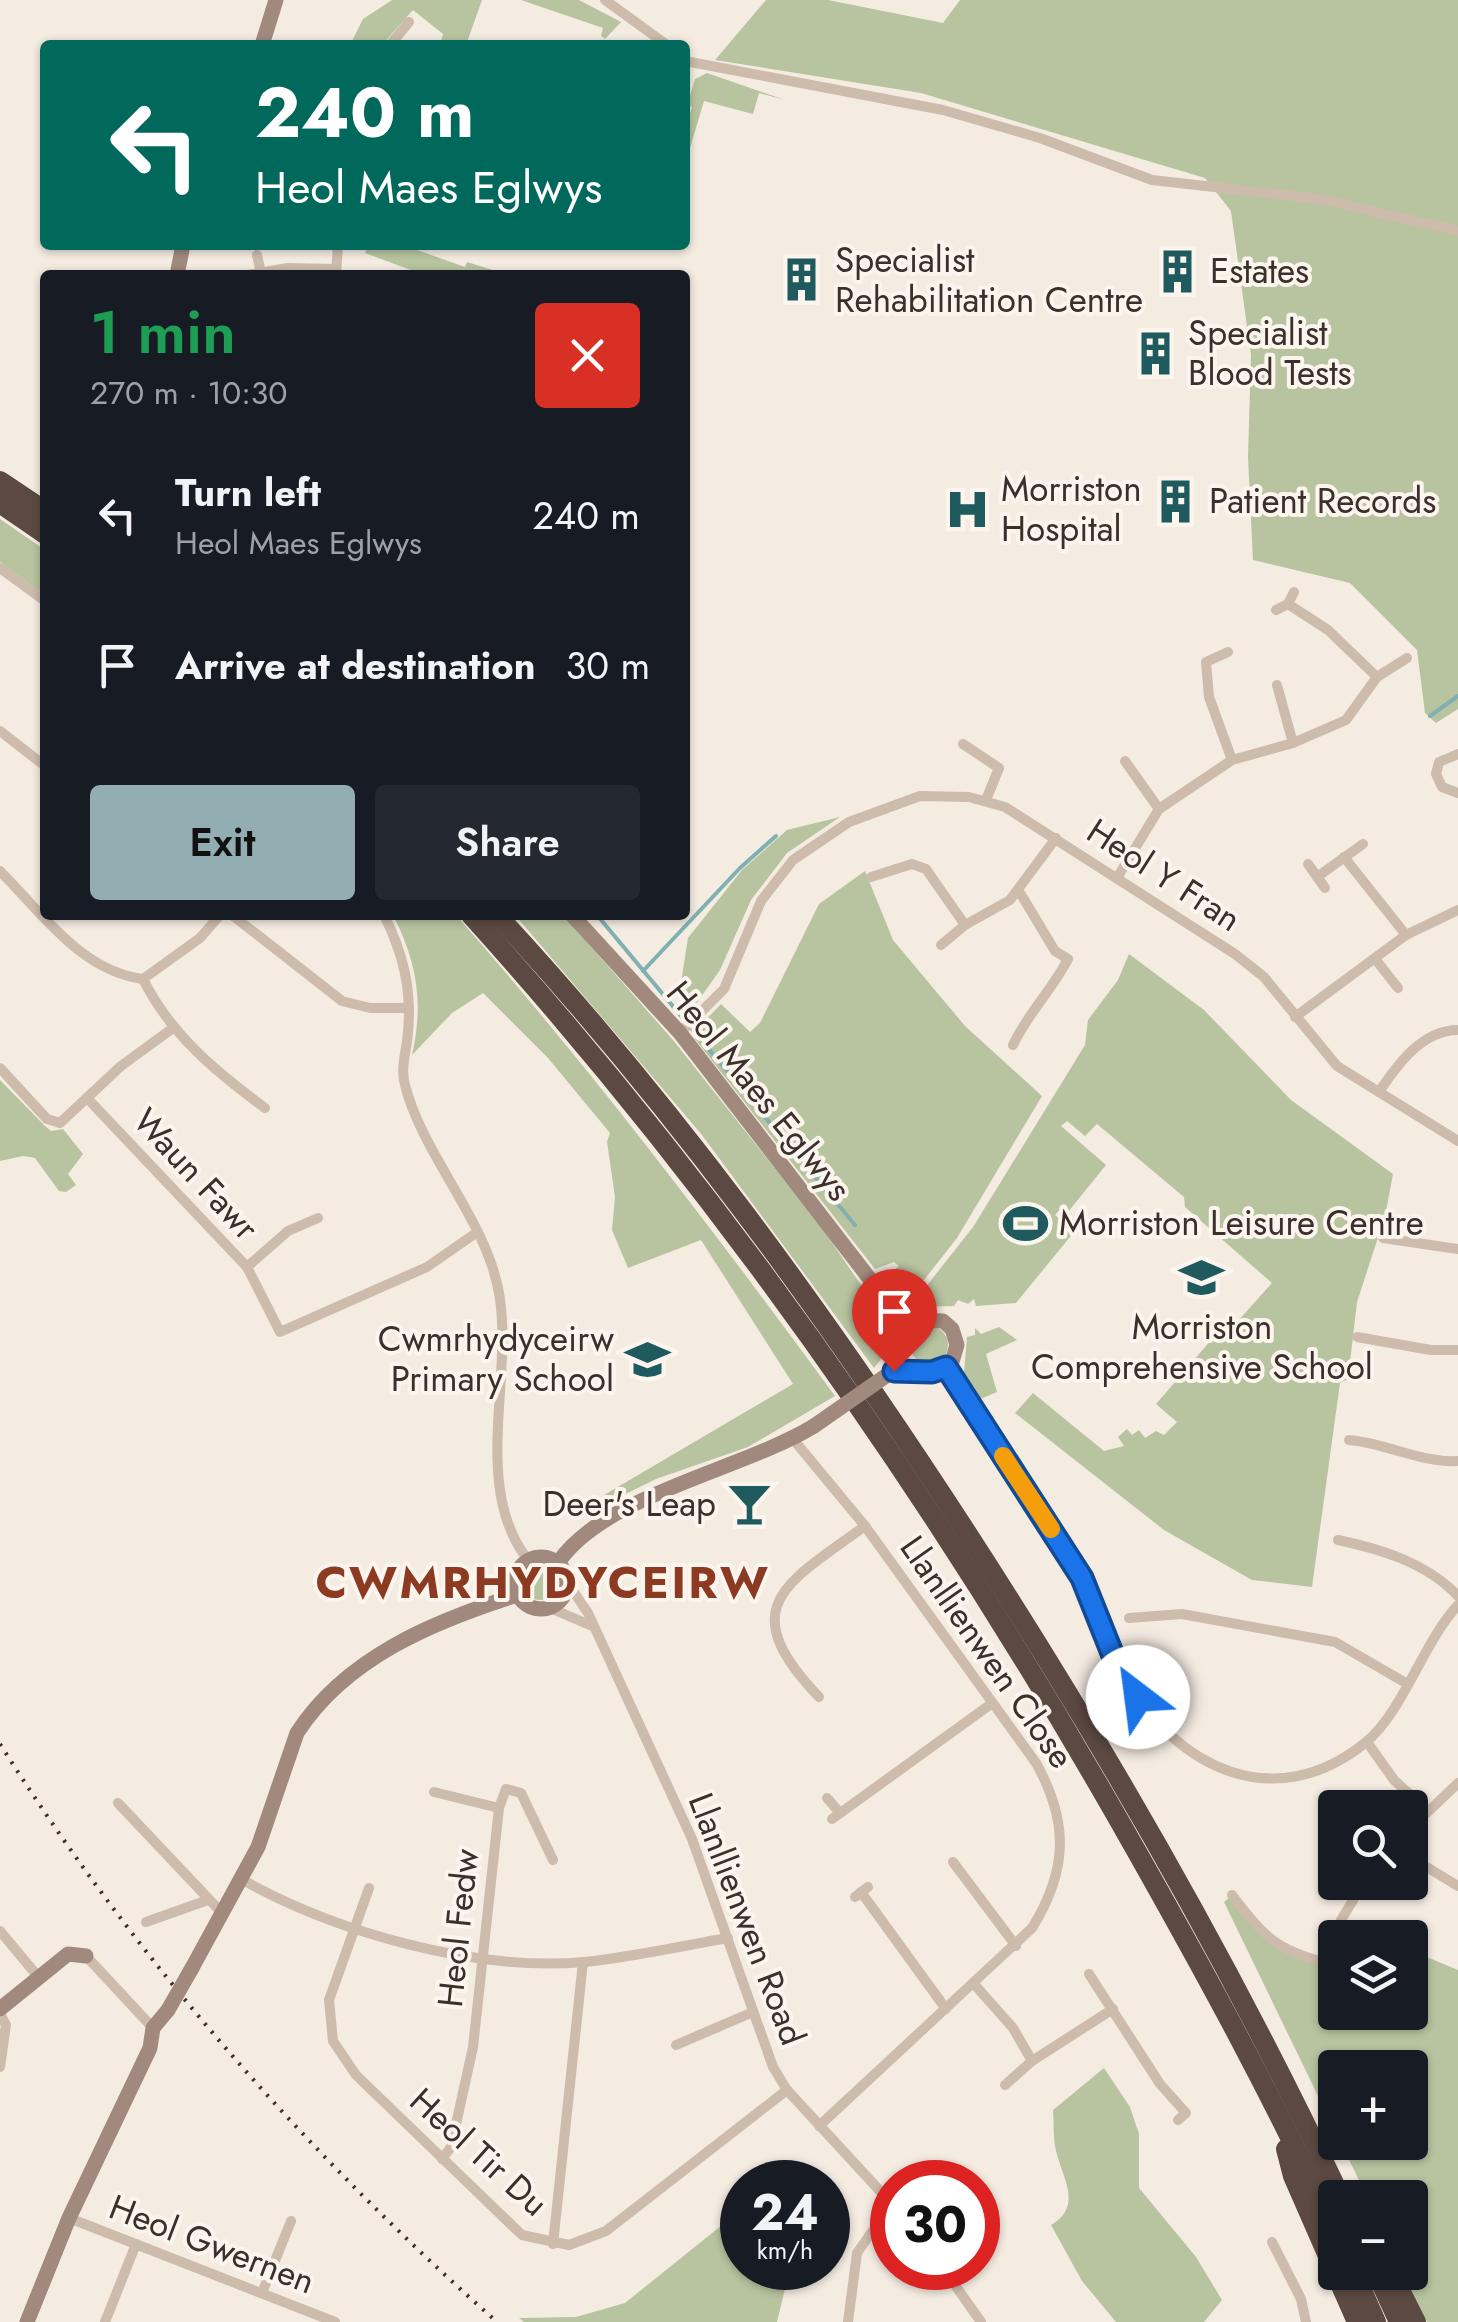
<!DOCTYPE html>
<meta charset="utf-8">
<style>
:root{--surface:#171b24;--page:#242831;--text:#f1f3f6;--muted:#9ea1a6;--accent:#92aeb2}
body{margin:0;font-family:Jost,sans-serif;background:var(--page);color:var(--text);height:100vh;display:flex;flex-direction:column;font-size:38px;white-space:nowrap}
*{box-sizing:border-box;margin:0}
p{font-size:32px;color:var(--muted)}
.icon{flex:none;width:55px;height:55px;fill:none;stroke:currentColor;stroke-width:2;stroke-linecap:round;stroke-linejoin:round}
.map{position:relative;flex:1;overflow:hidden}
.sheet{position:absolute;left:40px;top:270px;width:650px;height:650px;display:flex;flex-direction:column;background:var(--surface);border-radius:10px;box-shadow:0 2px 8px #0004}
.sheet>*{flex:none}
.banner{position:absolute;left:40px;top:40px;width:650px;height:210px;border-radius:10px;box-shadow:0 2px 8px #0004;background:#00695c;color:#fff;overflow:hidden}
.controls{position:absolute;left:1318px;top:1790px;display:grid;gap:20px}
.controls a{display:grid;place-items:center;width:110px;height:110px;border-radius:10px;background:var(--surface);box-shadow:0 2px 8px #0004;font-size:50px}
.speed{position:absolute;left:720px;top:2160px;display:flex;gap:20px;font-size:50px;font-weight:700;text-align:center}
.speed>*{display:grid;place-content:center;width:130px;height:130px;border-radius:50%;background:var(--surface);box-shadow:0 2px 8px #0004;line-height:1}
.speed small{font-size:25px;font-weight:400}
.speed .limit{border:15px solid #d22;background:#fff;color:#111}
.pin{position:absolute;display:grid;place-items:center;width:85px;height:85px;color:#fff;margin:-102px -42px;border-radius:50% 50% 50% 0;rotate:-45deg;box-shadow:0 0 10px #0007}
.pin .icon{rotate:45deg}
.me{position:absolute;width:110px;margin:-55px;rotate:330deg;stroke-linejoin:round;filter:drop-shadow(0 0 8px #0008)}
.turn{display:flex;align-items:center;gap:35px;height:210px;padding:0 50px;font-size:45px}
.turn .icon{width:130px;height:130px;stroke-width:2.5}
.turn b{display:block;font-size:70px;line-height:85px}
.round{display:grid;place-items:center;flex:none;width:105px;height:105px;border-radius:10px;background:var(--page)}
.head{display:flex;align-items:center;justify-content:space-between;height:170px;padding:0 50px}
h1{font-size:60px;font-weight:600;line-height:75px;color:#1e9e55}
.primary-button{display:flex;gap:20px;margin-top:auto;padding:20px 50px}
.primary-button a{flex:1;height:115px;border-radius:10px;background:var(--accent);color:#111;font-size:40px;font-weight:600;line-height:115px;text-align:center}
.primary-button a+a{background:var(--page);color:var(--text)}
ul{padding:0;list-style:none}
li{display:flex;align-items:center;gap:30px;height:150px;padding:0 50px}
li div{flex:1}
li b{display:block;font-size:38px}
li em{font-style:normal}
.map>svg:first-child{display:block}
.green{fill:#b8c4a0}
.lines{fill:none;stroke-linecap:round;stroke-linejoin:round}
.stream{stroke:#7fb0b2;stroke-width:4}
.street{stroke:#cdbbac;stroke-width:10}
.secondary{stroke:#a18a7d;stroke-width:15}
.highway{stroke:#5c4a42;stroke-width:20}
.rail{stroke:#3b302b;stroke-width:4;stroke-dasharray:2.5 8;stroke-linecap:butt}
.secondary-bridge{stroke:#a18a7d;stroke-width:15}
.route-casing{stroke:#114b97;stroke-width:25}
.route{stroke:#1a73e8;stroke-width:18}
.slow{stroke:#f59e0b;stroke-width:18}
.labels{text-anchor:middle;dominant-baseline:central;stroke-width:8;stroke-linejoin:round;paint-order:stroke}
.poi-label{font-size:35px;fill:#3b302b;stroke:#fbf5ee;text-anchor:start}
.street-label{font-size:35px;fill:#3b302b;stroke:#fbf5ee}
.district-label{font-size:45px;font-weight:bold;letter-spacing:2.5px;fill:#8c3b22;stroke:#fbf5ee}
</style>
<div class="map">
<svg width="1458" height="2322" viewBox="0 0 1458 2322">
<rect width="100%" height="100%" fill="#f4ebe1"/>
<g class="green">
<path d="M392 0H482L466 45H440L443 34 413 10 382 45H350L363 19Z"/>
<path d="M521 0H579L621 22 605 39 601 36 603 28Z"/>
<path d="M766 0H828L943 23 960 0H1458V709L1436 723 1425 713 1417 650 1350 583 1253 560 1248 457 1251 355 1231 211 1205 178 921 93 715 60Z"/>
<path d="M707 73 785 100 759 93 753 114 704 101 685 165V130L692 107 687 105 695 79Z"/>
<path d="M368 245H403L465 267 467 262 493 270 491 275H424L365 253Z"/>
<path d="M0 519 45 550V595L0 562Z"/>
<path d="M840 817 787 853 751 900 720 970 691 1011 679 996 688 938 742 870 787 830Z"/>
<path d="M865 871 893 940 965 1026 1042 1096 957 1238 905 1304 883 1280 899 1266 894 1262 875 1269 695 1039 697 1029 721 1004 750 1032 760 1023 819 904Z"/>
<path d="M393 915H456C591 1069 714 1231 835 1396L748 1447 656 1479 593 1510 582 1508 793 1384 701 1240 628 1268 612 1230 615 1197 607 1142 610 1133 548 1058 483 993 452 1013 412 1055C424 1003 417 962 393 915Z"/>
<path d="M515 915H563L673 1040 822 1228 887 1323 889 1349 874 1368 702 1135Z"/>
<path d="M1129 954 1204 1010 1291 1100 1393 1174 1385 1216 1357 1302 1348 1379 1340 1383 1312 1587 1252 1580 1164 1530 1015 1413 1033 1393 1104 1451 1124 1446 1118 1437 1127 1429 1132 1435 1139 1430 1145 1438 1156 1431 1164 1435 1177 1422 1156 1404 1218 1332 1229 1331 1272 1283 1185 1207 1184 1197 1097 1124 1085 1136 1067 1121 1061 1126 1106 1165 1068 1212 1062 1207 1055 1215 1074 1232 1016 1303 976 1306 974 1299 968 1304 958 1300 954 1306 910 1307 973 1227 1085 1045 1088 1020 1118 980Z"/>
<path d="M0 1080 45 1126 51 1131 63 1129 83 1154 68 1174 76 1185 66 1192 59 1191 35 1158 23 1156 0 1161Z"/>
<circle cx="929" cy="1345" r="19"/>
<path d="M999 1327 1017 1340 986 1354 997 1392 978 1400 964 1373 967 1337 975 1335V1328L981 1334Z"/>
<circle cx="540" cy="1582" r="18"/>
<path d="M1232 1895C1260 1931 1281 1955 1328 1963L1341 1920 1381 1937 1335 1938V2012H1410V1950L1458 1970V2322H1427L1403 2273 1410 2272V2198L1367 2197 1341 2143 1410 2142V2068H1335V2131L1224 1902Z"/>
<path d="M1104 2068 1130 2107 1139 2134V2188L1196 2257 1222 2300 1204 2322H1116L1082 2281 1051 2225C1083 2206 1063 2179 1056 2151 1053 2138 1054 2123 1053 2110Z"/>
<path d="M742 2209V2268H790L777 2322H524L519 2318 576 2317 625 2303Z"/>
</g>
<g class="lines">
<g class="stream">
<path d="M1430 716 1458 696"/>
<path d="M597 915 855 1225"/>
<path d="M643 971 740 868 776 836"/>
</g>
<g class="street">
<path d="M605 0 667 45"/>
<path d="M390 45 409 22"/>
<path d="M685 61 943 110 1040 138 1152 180 1320 199 1458 231"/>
<path d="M257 255 261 273"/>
<path d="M336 274 338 245"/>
<path d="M248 275 288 268 335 269"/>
<path d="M0 568 45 601"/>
<path d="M1288 604 1328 630 1377 677"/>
<path d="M1276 610 1288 604 1294 592"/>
<path d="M1228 652 1206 662 1209 697 1232 760"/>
<path d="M1277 685 1293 743"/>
<path d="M0 731 45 766"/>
<path d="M963 744 999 768 986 800"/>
<path d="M1458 754 1439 762 1436 774 1442 787 1458 793"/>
<path d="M1125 761 1159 809"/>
<path d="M1344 857 1406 935"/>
<path d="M1308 864 1325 888"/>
<path d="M0 871C42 913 81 971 143 979L200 938 220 915"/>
<path d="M871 877 912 864 926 869 965 925"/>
<path d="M1317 877 1363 844"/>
<path d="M1117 878 1159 809 1232 760 1293 743 1346 720 1377 677 1407 658"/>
<path d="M232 915 342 1001 370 1008H409"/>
<path d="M384 915C403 953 412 989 408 1032 407 1050 400 1067 405 1085 423 1156 486 1219 499 1293 514 1378 471 1487 528 1560"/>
<path d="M941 945 965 925 1010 900 1056 838"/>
<path d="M1376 960 1398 988"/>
<path d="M143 979C171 1035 215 1071 265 1108"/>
<path d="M1295 1017 1406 935 1458 910"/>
<path d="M680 1033 724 989 761 901 793 860 849 822 920 796 969 797 1005 807 1235 954 1264 977 1337 1066 1458 1141"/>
<path d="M1013 1045C1028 1013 1052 990 1068 959L1055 951 1019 891"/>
<path d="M0 1068 47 1119 60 1123 121 1066 173 1028"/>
<path d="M1379 1092C1397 1065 1422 1030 1458 1030"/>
<path d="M87 1098 247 1267 288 1231 318 1218"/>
<path d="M1383 1238 1458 1249"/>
<path d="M247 1267 280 1332 427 1267 476 1233"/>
<path d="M1357 1337 1431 1350H1458"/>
<path d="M946 1367C990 1438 1042 1506 1082 1579 1100 1610 1106 1646 1124 1677 1177 1768 1274 1816 1365 1743 1404 1711 1422 1644 1458 1605"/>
<path d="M793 1439 865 1526 1036 1763C1069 1822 1068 1870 1032 1928L819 2126"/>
<path d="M1349 1440C1386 1443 1421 1463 1458 1461"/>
<path d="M1338 1540C1381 1549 1427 1563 1458 1596"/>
<path d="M567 1582 588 1613 692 1839 773 2067 787 2090 892 2204"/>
<path d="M550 1608 592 1626"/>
<path d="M1129 1618 1182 1614 1335 1642 1406 1683"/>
<path d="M819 1697C732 1606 787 1583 865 1526"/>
<path d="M1367 1742 1394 1780 1428 1811"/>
<path d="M434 1792 499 1808"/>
<path d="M827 1798 840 1813"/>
<path d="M118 1803 222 1913"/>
<path d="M832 1819 991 1704"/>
<path d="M1410 1829 1458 1783"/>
<path d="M1410 1857 1458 1886"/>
<path d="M953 1862 1016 1946"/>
<path d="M241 1879C335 1932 476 1972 585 1962 633 1957 681 1946 728 1938"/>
<path d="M369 1888 329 2000 333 2041 356 2075 522 2235 569 2245 606 2231 787 2090"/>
<path d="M861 1892 946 2009"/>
<path d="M1232 1895C1264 1937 1276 1950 1327 1963L1341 1920 1364 1882"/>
<path d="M855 1897 868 1887"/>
<path d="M146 1922 208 1900"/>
<path d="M0 1931 40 1979"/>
<path d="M86 1956 153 2028"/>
<path d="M1089 1974 1160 2084 1186 2113 1178 2120"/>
<path d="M974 1984 1013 2028 1032 2061"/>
<path d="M0 2014 6 2025 0 2067"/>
<path d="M676 2045 753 2012"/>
<path d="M1005 2085 1032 2061 1113 2009"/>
<path d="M442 2159 451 2147 473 2047 499 1808 506 1789 521 1793 553 1860"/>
<path d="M69 2218 335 2322"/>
<path d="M1272 2242 1301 2299 1306 2322"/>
<path d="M553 2244 583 1962"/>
<path d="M943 2268 981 2322"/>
<path d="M262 2293 291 2221"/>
<path d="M105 2322 136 2244"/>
<path d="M848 2322 857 2253 892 2203"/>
</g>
<g class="secondary">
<path d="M262 45 276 0"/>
<path d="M177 275 183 245"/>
<path d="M572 915 680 1033 893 1309 903 1339"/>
<path d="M893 1309 918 1320 943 1321 952 1329 957 1345 952 1362 943 1369 893 1371 905 1333 918 1320"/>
<circle cx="541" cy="1583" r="26"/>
<path d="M558 1563C603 1495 742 1470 814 1426"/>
<path d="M192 1968 258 1847 297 1733C346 1657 435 1621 517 1595"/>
<path d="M0 2009 68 1954 86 1956"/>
<path d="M27 2322 69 2218 150 2048 153 2028 168 2010"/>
</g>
<g class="highway">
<path d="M0 481 45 511"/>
<path d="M0 503 45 534"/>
<path d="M471 915C729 1201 948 1517 1137 1852 1207 1976 1276 2102 1335 2232"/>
<path d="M497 915C672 1104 825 1314 965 1530 1104 1744 1232 1967 1341 2198"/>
<path d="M1286 2149 1293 2176 1335 2272"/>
<path d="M1335 2272 1357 2322"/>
<path d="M1354 2272 1376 2322"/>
<path d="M1376 2272 1399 2322"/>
<path d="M1391 2272 1416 2322"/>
</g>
<path class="rail" d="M0 1744C137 1961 305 2152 497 2322"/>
<g class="secondary-bridge">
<path d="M814 1426 893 1371"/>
<path d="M168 2010 192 1968"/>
</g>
</g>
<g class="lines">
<defs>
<path id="route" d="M894 1371 932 1372 946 1367 1082 1578 1114 1658 1138 1697"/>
</defs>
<use href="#route" class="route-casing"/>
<use href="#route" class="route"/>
<path class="slow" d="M1003 1456 1051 1529"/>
</g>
<defs>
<symbol id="building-bare" viewBox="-9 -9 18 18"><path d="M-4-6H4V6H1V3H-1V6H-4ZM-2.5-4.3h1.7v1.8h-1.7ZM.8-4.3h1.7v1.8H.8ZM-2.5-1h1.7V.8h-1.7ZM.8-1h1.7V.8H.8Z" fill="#1f5a5e" stroke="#fbf5ee" stroke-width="2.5" paint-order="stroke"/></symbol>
<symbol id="hospital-bare" viewBox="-9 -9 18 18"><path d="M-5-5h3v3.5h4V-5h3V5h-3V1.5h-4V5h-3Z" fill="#1f5a5e" stroke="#fbf5ee" stroke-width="2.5" paint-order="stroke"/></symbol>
<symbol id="stadium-bare" viewBox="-9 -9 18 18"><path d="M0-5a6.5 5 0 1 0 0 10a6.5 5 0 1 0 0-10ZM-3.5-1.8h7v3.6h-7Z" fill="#1f5a5e" stroke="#fbf5ee" stroke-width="2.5" paint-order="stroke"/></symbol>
<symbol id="school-bare" viewBox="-9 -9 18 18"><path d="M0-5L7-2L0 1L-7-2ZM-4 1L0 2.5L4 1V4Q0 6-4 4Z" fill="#1f5a5e" stroke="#fbf5ee" stroke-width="2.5" paint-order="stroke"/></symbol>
<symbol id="bar-bare" viewBox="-9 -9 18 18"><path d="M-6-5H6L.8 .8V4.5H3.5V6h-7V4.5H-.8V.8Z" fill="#1f5a5e" stroke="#fbf5ee" stroke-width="2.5" paint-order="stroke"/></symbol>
</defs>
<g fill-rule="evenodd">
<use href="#building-bare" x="1146" y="240" width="63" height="63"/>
<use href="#building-bare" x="770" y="248" width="63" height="63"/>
<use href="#building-bare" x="1124" y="322" width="63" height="63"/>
<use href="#building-bare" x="1144" y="470" width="63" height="63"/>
<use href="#hospital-bare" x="936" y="478" width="63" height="63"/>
<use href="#stadium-bare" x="994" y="1192" width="63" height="63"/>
<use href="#school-bare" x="1170" y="1246" width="63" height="63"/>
<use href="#school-bare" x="616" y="1328" width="63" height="63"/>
<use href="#bar-bare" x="718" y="1472" width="63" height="63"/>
</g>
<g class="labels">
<g class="poi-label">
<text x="835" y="260">Specialist<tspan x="835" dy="40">Rehabilitation Centre</tspan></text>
<text x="1210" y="271">Estates</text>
<text x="1188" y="333">Specialist<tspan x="1188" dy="40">Blood Tests</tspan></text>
<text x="1001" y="489">Morriston<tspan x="1001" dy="40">Hospital</tspan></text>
<text x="1209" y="501">Patient Records</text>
<text x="1059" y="1223">Morriston Leisure Centre</text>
<text x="1202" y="1327" text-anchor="middle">Morriston<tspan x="1202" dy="40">Comprehensive School</tspan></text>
<text x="614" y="1339" text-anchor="end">Cwmrhydyceirw<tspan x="614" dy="40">Primary School</tspan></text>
<text x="716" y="1504" text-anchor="end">Deer's Leap</text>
</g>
<g class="street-label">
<text transform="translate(1164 875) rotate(33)">Heol Y Fran</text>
<text transform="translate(759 1091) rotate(51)">Heol Maes Eglwys</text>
<text transform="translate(196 1174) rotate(47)">Waun Fawr</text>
<text transform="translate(987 1652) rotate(55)">Llanllienwen Close</text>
<text transform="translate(747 1919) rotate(69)">Llanllienwen Road</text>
<text transform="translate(458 1928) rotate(-84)">Heol Fedw</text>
<text transform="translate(479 2152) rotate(42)">Heol Tir Du</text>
<text transform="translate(212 2244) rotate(21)">Heol Gwernen</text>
</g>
<g class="district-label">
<text x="543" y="1582">CWMRHYDYCEIRW</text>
</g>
</g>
</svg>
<div class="controls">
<a><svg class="icon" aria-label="search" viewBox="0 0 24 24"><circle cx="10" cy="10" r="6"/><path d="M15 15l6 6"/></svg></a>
<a><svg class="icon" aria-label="layers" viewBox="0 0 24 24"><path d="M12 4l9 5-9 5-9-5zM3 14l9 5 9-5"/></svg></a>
<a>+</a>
<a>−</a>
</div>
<div class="speed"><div>24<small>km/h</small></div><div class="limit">30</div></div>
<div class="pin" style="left:894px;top:1371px;background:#d93025"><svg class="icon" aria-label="arrive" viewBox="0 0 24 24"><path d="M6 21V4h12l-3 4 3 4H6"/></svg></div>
<svg class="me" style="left:1138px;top:1697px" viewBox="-20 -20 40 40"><circle r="19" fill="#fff"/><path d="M0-13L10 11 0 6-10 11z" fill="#1a73e8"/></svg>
<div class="banner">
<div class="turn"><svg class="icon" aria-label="left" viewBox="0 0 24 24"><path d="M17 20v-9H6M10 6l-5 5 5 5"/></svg><div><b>240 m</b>Heol Maes Eglwys</div></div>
</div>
<section class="sheet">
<div class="head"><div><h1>1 min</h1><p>270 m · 10:30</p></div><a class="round" style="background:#d93025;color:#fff"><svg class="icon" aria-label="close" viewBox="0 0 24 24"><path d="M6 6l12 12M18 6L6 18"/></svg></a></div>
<ul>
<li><svg class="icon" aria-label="left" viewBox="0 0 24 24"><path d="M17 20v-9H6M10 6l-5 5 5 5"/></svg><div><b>Turn left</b><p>Heol Maes Eglwys</p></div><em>240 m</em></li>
<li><svg class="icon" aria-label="arrive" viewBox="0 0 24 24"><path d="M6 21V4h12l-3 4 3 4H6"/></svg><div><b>Arrive at destination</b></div><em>30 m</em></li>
</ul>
<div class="primary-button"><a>Exit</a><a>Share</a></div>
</section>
</div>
